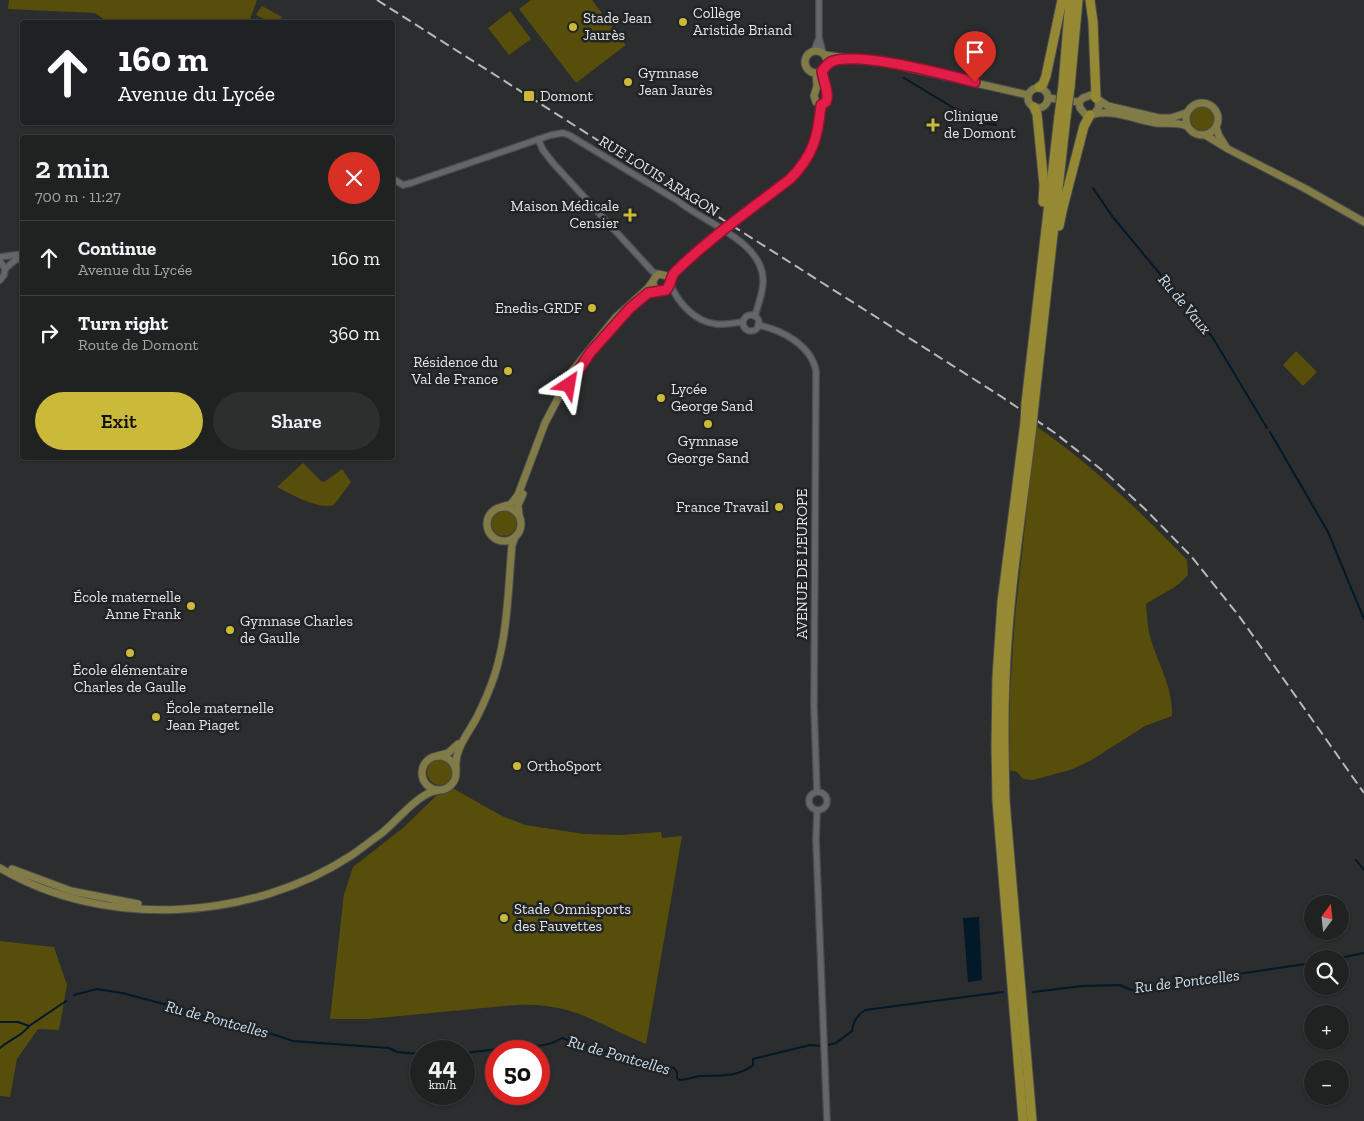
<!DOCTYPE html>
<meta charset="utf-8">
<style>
:root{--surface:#202222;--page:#2d2f2f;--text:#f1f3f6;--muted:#a2a4a5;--line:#3d3f40;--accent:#cbba39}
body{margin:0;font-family:"Zilla Slab",serif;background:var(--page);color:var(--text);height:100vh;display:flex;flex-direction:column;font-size:19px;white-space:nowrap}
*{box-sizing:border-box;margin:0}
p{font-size:16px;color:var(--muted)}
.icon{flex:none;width:28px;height:28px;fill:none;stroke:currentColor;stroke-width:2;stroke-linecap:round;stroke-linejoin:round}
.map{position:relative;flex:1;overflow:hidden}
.details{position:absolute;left:20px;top:135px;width:375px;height:325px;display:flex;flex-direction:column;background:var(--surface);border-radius:5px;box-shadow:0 1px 4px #0004,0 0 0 1px var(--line)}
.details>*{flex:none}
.guide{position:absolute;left:20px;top:20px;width:375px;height:105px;border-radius:5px;box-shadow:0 1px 4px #0004,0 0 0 1px var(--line);background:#202124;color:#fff;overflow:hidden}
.needle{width:32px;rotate:15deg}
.buttons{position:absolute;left:1304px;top:895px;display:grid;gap:10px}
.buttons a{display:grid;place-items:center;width:45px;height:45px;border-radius:50%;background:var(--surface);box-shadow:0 1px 4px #0004,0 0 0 1px var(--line);font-size:25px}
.speed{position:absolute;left:410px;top:1040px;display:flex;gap:10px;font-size:25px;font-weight:700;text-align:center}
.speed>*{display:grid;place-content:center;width:65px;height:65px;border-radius:50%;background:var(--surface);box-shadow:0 1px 4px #0004,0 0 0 1px var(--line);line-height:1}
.speed small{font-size:12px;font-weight:400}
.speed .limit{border:8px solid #d22;background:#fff;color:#111}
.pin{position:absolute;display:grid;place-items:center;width:42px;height:42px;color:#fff;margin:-51px -21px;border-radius:50% 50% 50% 0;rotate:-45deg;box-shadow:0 0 5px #0007}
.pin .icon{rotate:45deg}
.me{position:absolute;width:55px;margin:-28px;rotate:33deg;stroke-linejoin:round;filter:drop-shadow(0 0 4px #0008)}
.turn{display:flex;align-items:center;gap:18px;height:105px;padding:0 15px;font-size:22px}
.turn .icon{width:65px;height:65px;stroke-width:2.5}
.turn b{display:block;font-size:35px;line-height:42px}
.round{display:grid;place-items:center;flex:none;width:52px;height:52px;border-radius:26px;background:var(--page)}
.head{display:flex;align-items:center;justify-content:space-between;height:85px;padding:0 15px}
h1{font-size:30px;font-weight:600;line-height:38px}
.cta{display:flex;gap:10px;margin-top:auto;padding:10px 15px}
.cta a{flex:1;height:58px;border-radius:30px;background:var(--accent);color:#111;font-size:20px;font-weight:600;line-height:58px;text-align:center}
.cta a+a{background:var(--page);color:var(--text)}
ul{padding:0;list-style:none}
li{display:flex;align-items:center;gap:15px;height:75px;padding:0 15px;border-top:1px solid var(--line)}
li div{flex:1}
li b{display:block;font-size:19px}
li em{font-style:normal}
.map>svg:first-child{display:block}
.green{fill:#574e0c}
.water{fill:#02192a}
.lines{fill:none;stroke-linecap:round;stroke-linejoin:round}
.stream{stroke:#02192a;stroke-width:2}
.minor-casing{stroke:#4a4b4d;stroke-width:8}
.major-casing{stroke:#4a4b4d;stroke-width:9}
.highway-casing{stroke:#4a4b4d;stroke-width:11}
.minor{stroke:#646668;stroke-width:5.5}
.major{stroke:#817b48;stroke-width:7}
.highway{stroke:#958933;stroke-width:9}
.rail{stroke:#b7b9ba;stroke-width:2;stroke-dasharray:10 5;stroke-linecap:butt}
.major-bridge-casing{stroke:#4a4b4d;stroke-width:9;stroke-linecap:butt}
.highway-bridge-casing{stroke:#4a4b4d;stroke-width:11;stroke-linecap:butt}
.major-bridge{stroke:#817b48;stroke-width:7}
.highway-bridge{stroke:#958933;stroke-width:9}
.route-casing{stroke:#92132f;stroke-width:12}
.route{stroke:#e11d48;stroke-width:9}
.poi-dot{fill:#cbba39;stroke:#212325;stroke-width:2}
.labels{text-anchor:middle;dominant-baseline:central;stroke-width:5;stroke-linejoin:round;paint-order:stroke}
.poi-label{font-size:15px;fill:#e5e6e7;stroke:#212325;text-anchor:start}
.street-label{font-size:15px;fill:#e5e6e7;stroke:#212325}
.water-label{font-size:16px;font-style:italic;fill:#ccdfee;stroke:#212325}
</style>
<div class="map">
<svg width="1364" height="1121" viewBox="0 0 1364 1121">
<rect width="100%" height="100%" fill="#2b2d2e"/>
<g class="green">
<path d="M9 0H257L249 22H137V21L106 19 105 20 95 13 8 9Z"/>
<path d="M531 0H592L626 45 576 83 519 9Z"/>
<path d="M262 6 282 17 278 22H270L256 15Z"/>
<path d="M510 11 531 39 509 55 488 28Z"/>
<circle cx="1202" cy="119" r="13"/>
<path d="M1296 351 1317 372 1303 386 1283 365Z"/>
<path d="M1036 426C1092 465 1140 511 1187 560L1188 575C1175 590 1162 593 1146 604 1147 613 1147 623 1149 632 1156 662 1173 684 1172 716L1145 726 1090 761 1070 770 1033 780 1023 779 1017 772 1009 770 1010 691 1015 617Z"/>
<path d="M303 463 321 481 324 482 342 469 351 482 334 505C318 510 291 494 277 487Z"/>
<circle cx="504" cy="523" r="13"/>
<circle cx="440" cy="772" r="13"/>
<path d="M454 789 502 816 525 825 584 834 620 835 661 832 662 838 682 836 646 1044C618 1033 591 1016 563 1009 547 1005 532 1004 516 1005L368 1019H330L344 893 345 892 353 867 403 828 438 794Z"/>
<path d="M0 941 54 947 67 985 59 1030 38 1029 17 1059 10 1097 0 1096Z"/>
</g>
<path class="water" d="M979 917 982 980 968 982 963 918Z"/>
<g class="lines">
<g class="stream">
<path d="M904 78 977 122 996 125"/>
<path d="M1093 188 1112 216 1213 338 1267 428"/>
<path d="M1270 432 1328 532 1364 619"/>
<path d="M1356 860 1364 870"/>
<path d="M1335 959 1364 953"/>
<path d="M1033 992 1082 986 1120 985 1131 990 1312 963"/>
<path d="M74 995 97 989 122 993 179 1008 190 1013 220 1020 233 1021 293 1041 389 1048 397 1052 421 1054"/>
<path d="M0 1022H18L29 1026 66 1001"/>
<path d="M828 1045 836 1043 852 1031C853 1022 857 1015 865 1010L1003 992"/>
<path d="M0 1048C9 1040 22 1036 29 1026"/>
<path d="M464 1053 526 1046C539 1047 551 1045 562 1038L595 1050 612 1052 629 1058 674 1068 677 1072V1078L680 1080C686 1080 693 1077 699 1076 718 1075 737 1078 753 1065V1059L810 1045 820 1046"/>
</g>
<defs>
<g id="minor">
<path d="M819 0V38L823 53"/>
<path d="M814 51 819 38"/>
<path d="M538 139 543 150 553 163 653 272 659 274"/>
<path d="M392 183 395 180 403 185 411 183 551 135 563 133 569 135 678 201C703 222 762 241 763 279 764 291 758 304 755 316"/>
<path d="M0 257 22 254"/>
<path d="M0 261 5 269 4 275 0 280"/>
<path d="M5 269 14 261 22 257"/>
<path d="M670 283C677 302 695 322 716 324 725 325 734 323 743 322"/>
<circle cx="751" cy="323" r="8"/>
<path d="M758 325C782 330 811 345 816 371L814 706 817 792"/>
<circle cx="818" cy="801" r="9"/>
<path d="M817 810 816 840 827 1121"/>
</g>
<g id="major">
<circle cx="816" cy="62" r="11"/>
<path d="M825 55 891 64 1028 95"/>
<path d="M816 73 817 86 814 96 816 102 821 105"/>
<circle cx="1038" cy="98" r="10"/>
<path d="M1048 98 1079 102"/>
<path d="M1098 101 1099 107 1094 114 1086 115 1080 108 1079 102 1083 98 1091 95 1108 106 1159 118H1171L1186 113"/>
<circle cx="1202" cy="119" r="16"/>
<path d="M821 105 826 102C830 94 823 81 822 71"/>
<path d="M1094 114C1115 109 1136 120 1156 123 1167 124 1176 122 1187 126"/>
<path d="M1216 127 1219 136 1226 147"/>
<path d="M1205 135 1228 149 1306 189 1364 222"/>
<path d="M737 219C765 198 803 178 815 143 819 131 820 117 821 105"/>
<path d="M670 280 667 276 659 274C648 281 654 294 666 290 672 286 669 279 674 273L712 239"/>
<path d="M644 296 650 292 659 291"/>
<path d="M501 507 511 504 518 495 545 423 573 370 616 317 648 288 653 281"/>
<circle cx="504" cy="524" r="17"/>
<path d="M519 515 518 505 523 494"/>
<path d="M437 756 448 753 458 744"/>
<circle cx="439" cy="773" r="17"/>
<path d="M456 769C454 749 468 734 477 717 484 703 490 689 495 674 508 632 508 589 512 545L515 537"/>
<path d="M0 868C104 930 252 921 352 855 362 848 372 840 382 833 398 820 419 792 439 790"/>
<path d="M12 869 71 891 138 904"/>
</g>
<g id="highway">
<path d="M1090 0 1093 22 1096 98"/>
<path d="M1063 85 1070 0"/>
<path d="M1039 87 1043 84 1046 76 1062 0"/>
<path d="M1070 87 1078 0"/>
<path d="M1034 107 1037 114 1044 185 1043 202"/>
<path d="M1059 226 1063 207 1084 126 1090 115"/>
<path d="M1026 403 1059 116"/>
<path d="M1034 405 1066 117"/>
<path d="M1023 1121 997 801 996 746 997 677 1002 602 1025 422"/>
<path d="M1032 1121 1005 801C1004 760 1003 720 1005 679 1008 594 1022 510 1032 425"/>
</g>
</defs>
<use href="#minor" class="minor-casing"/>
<use href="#major" class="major-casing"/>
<use href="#highway" class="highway-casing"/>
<use href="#minor" class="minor"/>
<use href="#major" class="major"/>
<use href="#highway" class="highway"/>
<path class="rail" d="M377 0 1002 397 1055 433 1107 474 1146 510 1191 556 1239 616 1364 793"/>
<defs>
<path id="major-bridge" d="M720 233 737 219"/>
<g id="highway-bridge">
<path d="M1059 116 1063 85"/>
<path d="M1066 117 1070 87"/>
<path d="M1025 422 1026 403"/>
<path d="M1032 425 1034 405"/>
</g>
</defs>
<use href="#major-bridge" class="major-bridge-casing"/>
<use href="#highway-bridge" class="highway-bridge-casing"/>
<use href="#major-bridge" class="major-bridge"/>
<use href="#highway-bridge" class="highway-bridge"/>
</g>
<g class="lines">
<defs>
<path id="route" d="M569 385 590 353 630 308 648 293 666 290C672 285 669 277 676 271 711 237 751 209 790 179 813 156 818 137 821 105L826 102C830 94 823 81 822 71 826 67 827 63 833 61 862 52 943 74 975 82"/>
</defs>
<use href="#route" class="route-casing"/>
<use href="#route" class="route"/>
</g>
<g class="poi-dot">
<circle cx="683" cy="22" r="5"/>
<circle cx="573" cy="27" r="5"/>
<circle cx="628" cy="82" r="5"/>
<rect x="523" y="90" width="12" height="12" rx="2.5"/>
<path d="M930.5 117.5h5v5h5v5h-5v5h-5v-5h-5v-5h5z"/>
<path d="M627.5 207.5h5v5h5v5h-5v5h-5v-5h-5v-5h5z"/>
<circle cx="592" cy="308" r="5"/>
<circle cx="508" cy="371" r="5"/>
<circle cx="661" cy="398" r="5"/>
<circle cx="708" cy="424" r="5"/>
<circle cx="779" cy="507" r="5"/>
<circle cx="191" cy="606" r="5"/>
<circle cx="230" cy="630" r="5"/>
<circle cx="130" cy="653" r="5"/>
<circle cx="156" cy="717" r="5"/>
<circle cx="517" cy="766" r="5"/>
<circle cx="504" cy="918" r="5"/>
</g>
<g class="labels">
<g class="poi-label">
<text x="693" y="13">Collège<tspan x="693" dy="17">Aristide Briand</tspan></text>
<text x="583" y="18">Stade Jean<tspan x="583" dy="17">Jaurès</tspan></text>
<text x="638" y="73">Gymnase<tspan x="638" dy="17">Jean Jaurès</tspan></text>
<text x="540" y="96">Domont</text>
<text x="944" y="116">Clinique<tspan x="944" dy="17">de Domont</tspan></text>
<text x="619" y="206" text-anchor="end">Maison Médicale<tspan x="619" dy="17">Censier</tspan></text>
<text x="582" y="308" text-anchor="end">Enedis-GRDF</text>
<text x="498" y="362" text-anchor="end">Résidence du<tspan x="498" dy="17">Val de France</tspan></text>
<text x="671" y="389">Lycée<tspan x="671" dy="17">George Sand</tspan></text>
<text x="708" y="441" text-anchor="middle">Gymnase<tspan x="708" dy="17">George Sand</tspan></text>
<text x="769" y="507" text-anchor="end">France Travail</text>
<text x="181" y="597" text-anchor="end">École maternelle<tspan x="181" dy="17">Anne Frank</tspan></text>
<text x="240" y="621">Gymnase Charles<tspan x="240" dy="17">de Gaulle</tspan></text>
<text x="130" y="670" text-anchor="middle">École élémentaire<tspan x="130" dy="17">Charles de Gaulle</tspan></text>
<text x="166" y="708">École maternelle<tspan x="166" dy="17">Jean Piaget</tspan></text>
<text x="527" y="766">OrthoSport</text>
<text x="514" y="909">Stade Omnisports<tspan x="514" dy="17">des Fauvettes</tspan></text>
</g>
<g class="street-label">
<text transform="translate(659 176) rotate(32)">RUE LOUIS ARAGON</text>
<text transform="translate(802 564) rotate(-90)">AVENUE DE L'EUROPE</text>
</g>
<g class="water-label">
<text transform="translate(1185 304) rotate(50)">Ru de Vaux</text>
<text transform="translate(1187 981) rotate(-7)">Ru de Pontcelles</text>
<text transform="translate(217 1019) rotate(15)">Ru de Pontcelles</text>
<text transform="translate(619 1055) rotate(16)">Ru de Pontcelles</text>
</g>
</g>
</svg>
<div class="buttons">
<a><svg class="needle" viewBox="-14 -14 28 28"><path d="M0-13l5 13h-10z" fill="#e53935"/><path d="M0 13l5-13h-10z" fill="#a2a4a5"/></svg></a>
<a><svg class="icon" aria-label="search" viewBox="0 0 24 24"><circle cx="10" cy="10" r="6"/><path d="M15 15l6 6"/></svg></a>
<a>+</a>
<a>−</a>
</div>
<div class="speed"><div>44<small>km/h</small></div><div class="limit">50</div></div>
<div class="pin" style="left:975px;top:82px;background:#d93025"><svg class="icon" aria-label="arrive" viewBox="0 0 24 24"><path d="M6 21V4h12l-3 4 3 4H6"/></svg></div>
<svg class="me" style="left:569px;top:385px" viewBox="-20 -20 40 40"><path d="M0-17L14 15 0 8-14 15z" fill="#e11d48" stroke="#fff" stroke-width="4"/></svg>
<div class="guide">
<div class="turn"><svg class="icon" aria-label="ahead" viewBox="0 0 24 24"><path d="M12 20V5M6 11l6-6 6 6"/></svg><div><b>160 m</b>Avenue du Lycée</div></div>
</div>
<section class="details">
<div class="head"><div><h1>2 min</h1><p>700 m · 11:27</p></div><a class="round" style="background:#d93025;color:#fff"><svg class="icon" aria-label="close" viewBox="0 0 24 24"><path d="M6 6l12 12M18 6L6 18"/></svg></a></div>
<ul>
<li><svg class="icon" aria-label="ahead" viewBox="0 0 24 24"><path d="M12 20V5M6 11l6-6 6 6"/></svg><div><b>Continue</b><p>Avenue du Lycée</p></div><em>160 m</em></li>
<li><svg class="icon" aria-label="right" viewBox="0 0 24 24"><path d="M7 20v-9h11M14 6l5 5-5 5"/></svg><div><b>Turn right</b><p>Route de Domont</p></div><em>360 m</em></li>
</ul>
<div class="cta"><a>Exit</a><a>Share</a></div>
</section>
</div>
